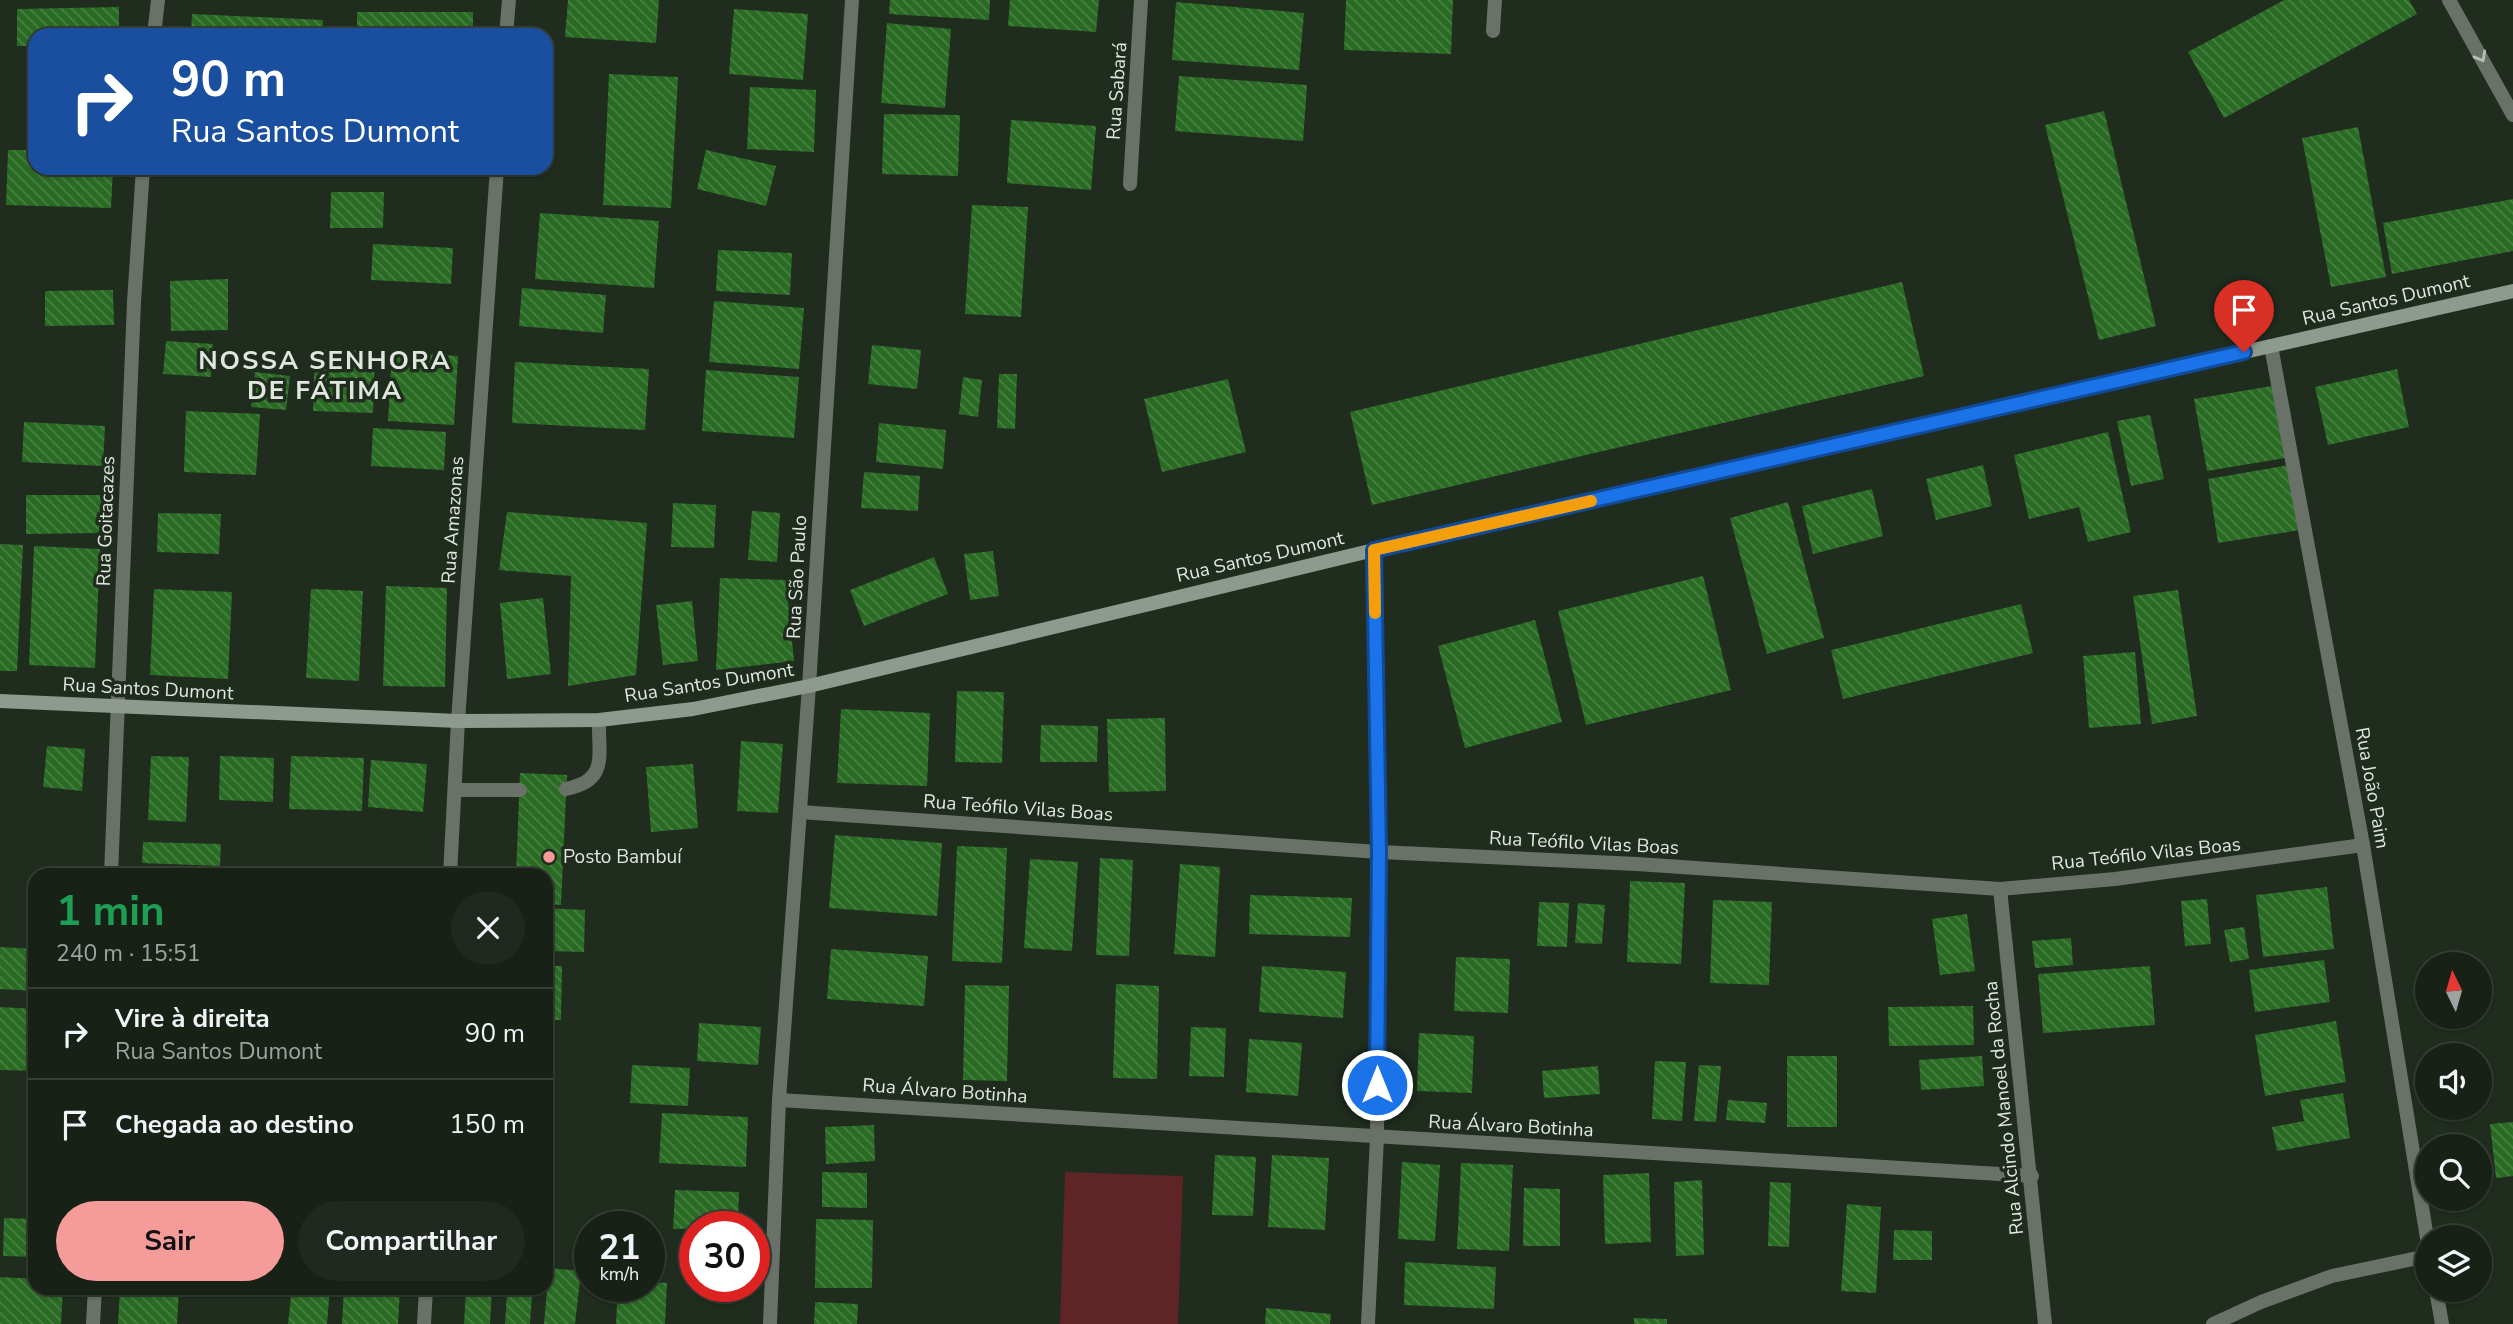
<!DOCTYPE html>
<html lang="pt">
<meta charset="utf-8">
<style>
:root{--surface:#172116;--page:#20291f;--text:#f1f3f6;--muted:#9ea3a1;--line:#363e35;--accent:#f59b99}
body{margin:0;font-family:"Nunito Sans",sans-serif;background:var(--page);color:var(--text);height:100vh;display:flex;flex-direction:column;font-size:26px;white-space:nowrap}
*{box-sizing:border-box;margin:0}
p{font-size:23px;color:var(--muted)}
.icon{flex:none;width:38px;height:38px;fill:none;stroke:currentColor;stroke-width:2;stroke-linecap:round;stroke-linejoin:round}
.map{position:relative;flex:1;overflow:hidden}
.panel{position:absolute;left:28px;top:868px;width:525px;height:427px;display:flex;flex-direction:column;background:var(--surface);border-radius:21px;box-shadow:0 2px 5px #0004,0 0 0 2px var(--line)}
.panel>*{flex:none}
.guide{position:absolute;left:28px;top:28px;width:525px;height:147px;border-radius:21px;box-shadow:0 2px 5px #0004,0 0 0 2px var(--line);background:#1a4fa0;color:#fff;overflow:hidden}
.needle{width:46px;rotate:355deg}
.buttons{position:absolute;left:2415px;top:952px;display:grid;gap:14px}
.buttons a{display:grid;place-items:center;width:77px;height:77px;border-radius:50%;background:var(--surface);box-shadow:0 2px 5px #0004,0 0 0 2px var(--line);font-size:35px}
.speed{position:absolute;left:574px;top:1211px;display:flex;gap:14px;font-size:35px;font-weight:700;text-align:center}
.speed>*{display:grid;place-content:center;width:91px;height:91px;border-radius:50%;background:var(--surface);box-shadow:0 2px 5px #0004,0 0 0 2px var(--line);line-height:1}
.speed small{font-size:18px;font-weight:400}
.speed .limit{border:10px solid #d22;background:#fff;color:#111}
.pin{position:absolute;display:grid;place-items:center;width:60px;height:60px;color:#fff;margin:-72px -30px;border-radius:50% 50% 50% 0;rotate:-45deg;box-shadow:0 0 7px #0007}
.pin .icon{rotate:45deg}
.me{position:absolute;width:77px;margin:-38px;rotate:0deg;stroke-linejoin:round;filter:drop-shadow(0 0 5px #0008)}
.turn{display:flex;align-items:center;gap:24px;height:147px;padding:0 28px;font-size:32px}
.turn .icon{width:91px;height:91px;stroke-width:2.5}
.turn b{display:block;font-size:49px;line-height:60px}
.round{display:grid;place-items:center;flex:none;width:74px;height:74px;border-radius:37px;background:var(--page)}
.headline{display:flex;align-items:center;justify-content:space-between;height:119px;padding:0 28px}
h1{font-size:42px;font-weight:700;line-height:52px;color:#1e9e55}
.primary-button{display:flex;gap:14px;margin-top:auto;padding:14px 28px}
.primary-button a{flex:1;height:80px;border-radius:42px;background:var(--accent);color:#111;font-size:28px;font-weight:700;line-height:80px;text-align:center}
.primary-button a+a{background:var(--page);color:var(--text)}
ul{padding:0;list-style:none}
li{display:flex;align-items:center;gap:21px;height:91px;padding:0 28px;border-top:2px solid var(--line)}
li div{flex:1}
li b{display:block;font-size:26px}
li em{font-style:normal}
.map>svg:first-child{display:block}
.grass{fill:#5f2526}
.building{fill:url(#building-back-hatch)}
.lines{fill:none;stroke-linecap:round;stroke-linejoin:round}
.lane{stroke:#6a7169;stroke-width:14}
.street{stroke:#6a7169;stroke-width:14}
.secondary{stroke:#8f9a8e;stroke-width:14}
.oneway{stroke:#b6beb5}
.route-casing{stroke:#114b97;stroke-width:18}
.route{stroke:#1a73e8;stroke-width:12}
.slow{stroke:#f59e0b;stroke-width:12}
.poi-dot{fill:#f59b99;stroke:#1f2c1e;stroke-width:2.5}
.labels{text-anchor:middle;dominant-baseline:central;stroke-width:7;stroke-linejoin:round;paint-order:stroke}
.street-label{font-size:19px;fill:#dfe7de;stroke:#1f2c1e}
.poi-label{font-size:19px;fill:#dfe7de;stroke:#1f2c1e;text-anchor:start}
.district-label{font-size:26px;font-weight:bold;letter-spacing:2px;fill:#dfe7de;stroke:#1f2c1e}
</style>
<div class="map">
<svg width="2513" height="1324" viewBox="0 0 2513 1324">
<defs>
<pattern id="building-back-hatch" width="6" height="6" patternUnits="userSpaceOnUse" patternTransform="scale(1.75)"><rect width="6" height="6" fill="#2a6b24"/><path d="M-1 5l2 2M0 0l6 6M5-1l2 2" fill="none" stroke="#488043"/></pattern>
</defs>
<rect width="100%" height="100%" fill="#1f2c1e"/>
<path class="grass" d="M1065 1172 1183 1176 1178 1324H1060Z"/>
<g class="building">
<path d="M568 0H659L656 43 565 37Z"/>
<path d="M890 0H990L989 20 889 14Z"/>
<path d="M1010 0H1099L1096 32 1008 26Z"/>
<path d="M1346 0H1453L1451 54 1344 50Z"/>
<path d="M2284 0H2409L2417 14 2224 118 2188 52Z"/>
<path d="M1176 2 1304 13 1299 70 1172 60Z"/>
<path d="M119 7V35H35V46H17V9Z"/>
<path d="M734 9 808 14 803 80 729 74Z"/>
<rect x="357" y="12" width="116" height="23"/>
<path d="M192 14 323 20 322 35H191Z"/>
<path d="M887 23 951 29 945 108 881 103Z"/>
<path d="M609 74 678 77 671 208 603 205Z"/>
<path d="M1179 76 1307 85 1303 141 1175 131Z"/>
<path d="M750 87 816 90 814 152 747 149Z"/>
<path d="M2104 111 2156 326 2099 340 2045 125Z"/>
<path d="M884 114 960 115 958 176 882 174Z"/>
<path d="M1011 120 1096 126 1091 190 1007 183Z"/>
<path d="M2358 127 2386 277 2331 287 2302 138Z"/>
<path d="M8 150H35V168H113L111 208 6 205Z"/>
<path d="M706 150 776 166 766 206 697 189Z"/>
<path d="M331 192H384L383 228H330Z"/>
<path d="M2513 199V251L2392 274 2383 223Z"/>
<path d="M972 205 1028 207 1021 317 965 314Z"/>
<path d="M540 213 659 221 654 288 535 279Z"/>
<path d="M373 244 453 248 451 284 371 280Z"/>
<path d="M718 250 792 253 790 295 716 291Z"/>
<path d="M228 279V330L171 331 170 281Z"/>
<path d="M1902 282 1924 376 1372 505 1350 412Z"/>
<path d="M522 288 606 295 603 333 519 326Z"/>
<path d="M113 290 114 325 45 326V291Z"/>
<path d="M714 301 804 308 799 369 709 362Z"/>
<path d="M166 341 213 344 211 377 163 374Z"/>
<path d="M872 345 921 350 917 389 868 384Z"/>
<path d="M315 349 375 351 373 413 313 411Z"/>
<path d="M392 352 458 356 454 425 388 421Z"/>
<path d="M515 362 649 369 645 430 512 423Z"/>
<path d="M2397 369 2409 427 2328 445 2315 387Z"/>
<path d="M706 370 799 377 794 438 702 431Z"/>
<path d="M255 372 290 376 286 410 251 407Z"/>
<path d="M999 374H1017L1015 429 997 428Z"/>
<path d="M963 377 982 380 978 417 959 414Z"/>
<path d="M1228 379 1246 452 1162 472 1144 399Z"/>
<path d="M2272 386 2285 458 2207 471 2194 399Z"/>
<path d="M186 411 260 414 256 475 184 472Z"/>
<path d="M2150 415 2164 479 2131 486 2117 421Z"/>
<path d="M24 422 105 426 103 466 22 462Z"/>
<path d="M879 423 946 430 943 469 876 462Z"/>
<path d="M373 428 446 432 444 470 371 466Z"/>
<path d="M2108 432 2131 532 2088 542 2079 507 2029 519 2014 455Z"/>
<path d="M1983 465 1992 506 1936 520 1926 479Z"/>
<path d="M2290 465 2300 530 2218 543 2208 479Z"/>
<path d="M864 472 920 476 918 511 861 508Z"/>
<path d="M1872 489 1883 536 1813 554 1802 506Z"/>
<path d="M26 495H102V533L26 534Z"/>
<path d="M1788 502 1824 638 1767 654 1730 518Z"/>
<path d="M673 503 716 505 714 548 671 547Z"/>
<path d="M752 511 780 513 777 562 748 560Z"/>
<path d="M507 512 647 523 636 675 568 686 571 576 499 570Z"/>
<path d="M158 513 221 514 219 554 157 552Z"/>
<path d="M0 544 23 545 17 671H0Z"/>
<path d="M34 546 100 549 95 668 29 665Z"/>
<path d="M993 551 999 596 970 600 964 554Z"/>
<path d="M934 557 948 594 864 626 850 590Z"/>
<path d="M1703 576 1731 690 1586 725 1558 611Z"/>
<path d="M720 578 786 580 794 661 716 670Z"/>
<path d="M386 586 447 588 445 687 383 686Z"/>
<path d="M154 589 232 592 228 679 150 675Z"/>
<path d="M311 589 363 591 359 681 306 678Z"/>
<path d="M2178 590 2197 716 2152 724 2133 596Z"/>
<path d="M543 598 551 674 507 679 500 603Z"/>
<path d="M692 601 698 661 663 665 656 605Z"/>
<path d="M2021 604 2033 653 1843 699 1831 650Z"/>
<path d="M1535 620 1562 722 1465 748 1438 646Z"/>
<path d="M2135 652 2141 724 2089 728 2083 656Z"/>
<path d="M957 691 1004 692 1002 763 955 762Z"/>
<path d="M841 709 930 713 927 786 837 783Z"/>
<path d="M1165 718 1166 791 1109 792 1107 719Z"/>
<path d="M1041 725 1098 726 1097 762H1040Z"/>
<path d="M741 741 783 744 778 813 737 811Z"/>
<path d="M47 746 85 749 82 791 43 787Z"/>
<path d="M151 756 189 757 186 822 148 820Z"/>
<path d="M220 756 274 758 273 802 219 800Z"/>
<path d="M291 756 364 758 362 811 289 809Z"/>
<path d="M371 760 427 764 423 812 368 807Z"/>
<path d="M693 764 698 828 651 832 646 767Z"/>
<path d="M520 773 567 775 561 905 546 904V875H516Z"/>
<path d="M835 835 942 843 937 916 829 908Z"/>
<path d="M143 842 221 844 220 866 142 863Z"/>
<path d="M957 846 1007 848 1002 963 952 961Z"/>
<path d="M1100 858 1133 860 1129 956 1096 955Z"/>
<path d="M1030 859 1078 862 1072 951 1024 948Z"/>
<path d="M1180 864 1220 867 1215 957 1174 954Z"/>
<path d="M43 869 78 870V875H43Z"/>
<path d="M1630 881 1685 883 1681 964 1627 962Z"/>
<path d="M2327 887 2334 949 2263 957 2256 895Z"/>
<path d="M1250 895 1352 898 1350 937 1249 934Z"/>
<path d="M2207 899 2211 944 2185 946 2181 901Z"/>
<path d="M1713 900 1772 902 1769 985 1710 983Z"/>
<path d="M1539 902 1569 903 1567 947 1537 946Z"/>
<path d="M1578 903 1605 905 1602 944 1575 943Z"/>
<path d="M546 908 585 910 584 952 546 951Z"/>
<path d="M1967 914 1975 971 1940 975 1932 919Z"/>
<path d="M2244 927 2249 959 2230 962 2224 930Z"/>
<path d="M2071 938 2073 965 2035 968 2032 941Z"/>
<path d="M0 947 35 949V991L0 989Z"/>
<path d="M831 949 928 956 924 1006 827 999Z"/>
<path d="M1456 957 1510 959 1508 1013 1454 1011Z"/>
<path d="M2324 960 2330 1002 2255 1012 2249 970Z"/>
<path d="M546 966H562L561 1020H546Z"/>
<path d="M1262 966 1346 972 1343 1018 1259 1012Z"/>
<path d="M2150 966 2155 1025 2043 1033 2038 974Z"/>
<path d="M1116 984 1159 986 1157 1079 1113 1078Z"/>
<path d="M965 985 1009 986 1007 1081 963 1080Z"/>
<path d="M1973 1006 1974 1045 1889 1046 1888 1007Z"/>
<path d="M0 1007 35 1009V1071L0 1070Z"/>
<path d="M2336 1021 2346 1082 2265 1096 2255 1035Z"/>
<path d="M699 1023 761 1027 758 1065 697 1061Z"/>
<path d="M1191 1027 1226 1028 1224 1077 1189 1076Z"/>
<path d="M1419 1033 1474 1036 1472 1093 1417 1091Z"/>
<path d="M1249 1039 1302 1043 1298 1096 1246 1092Z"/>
<rect x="1787" y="1056" width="50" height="71"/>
<path d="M1982 1056 1984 1086 1921 1090 1919 1060Z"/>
<path d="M1655 1061 1686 1062 1682 1121 1652 1119Z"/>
<path d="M632 1065 690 1068 688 1106 630 1103Z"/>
<path d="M1699 1065 1721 1066 1716 1122 1694 1121Z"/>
<path d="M1598 1066 1600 1094 1544 1098 1542 1071Z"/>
<path d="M2343 1093 2350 1138 2277 1151 2272 1127 2304 1121 2300 1100Z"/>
<path d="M1728 1100 1767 1103 1765 1123 1726 1120Z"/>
<path d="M662 1113 748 1117 746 1167 659 1163Z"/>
<path d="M2513 1122V1176L2496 1178 2490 1124Z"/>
<path d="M874 1125 875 1161 826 1164 825 1127Z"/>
<path d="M1215 1155 1256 1157 1253 1216 1212 1215Z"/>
<path d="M1272 1155 1329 1158 1325 1230 1268 1227Z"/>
<path d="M1402 1162 1440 1165 1435 1241 1398 1239Z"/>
<path d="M1461 1163 1513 1165 1509 1251 1457 1249Z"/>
<path d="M546 1171H552L548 1231H546Z"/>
<path d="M822 1172 867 1173V1208L822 1207Z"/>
<path d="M1649 1173 1651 1242 1605 1244 1603 1175Z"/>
<path d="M1702 1180 1704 1255 1676 1256 1674 1182Z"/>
<path d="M1770 1182 1791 1183 1789 1247 1768 1246Z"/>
<path d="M1524 1188 1560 1189V1246H1523Z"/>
<path d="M675 1190 739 1192 738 1227 673 1229Z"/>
<path d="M1847 1204 1881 1207 1876 1293 1841 1291Z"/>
<path d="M4 1218 35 1219V1257L3 1256Z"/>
<path d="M816 1219 873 1220 872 1288H815Z"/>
<path d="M1894 1230 1932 1231V1260H1893Z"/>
<path d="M1405 1262 1496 1267 1494 1309 1404 1305Z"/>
<path d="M549 1268 581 1271 575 1324H544Z"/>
<path d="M0 1277 35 1279V1288H63L61 1324H0Z"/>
<path d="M649 1282 667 1283 665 1324H616L618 1286H649Z"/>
<path d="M695 1286H748V1290L696 1294Z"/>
<path d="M120 1288H179L177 1324H118Z"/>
<path d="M292 1288H330L327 1324H288Z"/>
<path d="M344 1288H400L398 1324H342Z"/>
<path d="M466 1288H492L490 1324H464Z"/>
<path d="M507 1293 532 1294 530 1324H505Z"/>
<path d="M815 1302 858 1304 857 1324H814Z"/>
<path d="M1266 1308 1331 1314 1330 1324H1265Z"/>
<path d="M1634 1318 1667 1319V1324H1634Z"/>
</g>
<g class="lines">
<g class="lane">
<path d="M566 789C609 780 598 756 599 720"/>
<path d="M455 790H520"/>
</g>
<g class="street">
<path d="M2449 0 2513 115"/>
<path d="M1493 31 1495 0"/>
<path d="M154 35 158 0"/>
<path d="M506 35 509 0"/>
<path d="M1130 184 1141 0"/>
<path d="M2271 346 2363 845 2427 1238"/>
<path d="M800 812 1379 852 1637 864 2000 889 2115 879 2363 845"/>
<path d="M111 875 134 302 143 168"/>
<path d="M450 875 458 721 497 168"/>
<path d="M2000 889 2045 1324"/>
<path d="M779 1100 2032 1176"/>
<path d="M2436 1290 2442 1324"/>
<path d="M93 1324 95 1288"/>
<path d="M424 1324 426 1288"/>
<path d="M770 1324 779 1100 809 686 852 0"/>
<path d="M1368 1324 1377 1137 1379 852 1374 550"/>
<path d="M2213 1324 2261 1302 2332 1276 2427 1256"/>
</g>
<path class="secondary" d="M0 701 458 721 599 720 693 709 809 686 1374 550 2513 291"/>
</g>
<defs><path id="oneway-chevron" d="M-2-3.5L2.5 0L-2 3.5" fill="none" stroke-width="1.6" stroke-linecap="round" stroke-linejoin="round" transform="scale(1.75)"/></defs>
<use class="oneway" href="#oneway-chevron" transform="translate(2481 57) rotate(61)"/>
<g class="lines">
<defs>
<path id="route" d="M1377 1085 1379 852 1374 550 2244 352"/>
</defs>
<use href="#route" class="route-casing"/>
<use href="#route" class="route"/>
<path class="slow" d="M1375 613 1374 550 1591 501"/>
</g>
<circle class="poi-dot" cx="549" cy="857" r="7"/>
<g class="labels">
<g class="street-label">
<text transform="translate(1117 91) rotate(-86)">Rua Sabará</text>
<text transform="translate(2386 300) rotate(-13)">Rua Santos Dumont</text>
<text transform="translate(453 520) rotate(-86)">Rua Amazonas</text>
<text transform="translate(106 521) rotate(-88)">Rua Goitacazes</text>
<text transform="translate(1260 557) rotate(-13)">Rua Santos Dumont</text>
<text transform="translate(797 577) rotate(-87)">Rua São Paulo</text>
<text transform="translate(709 683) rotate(-9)">Rua Santos Dumont</text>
<text transform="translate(148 689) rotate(3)">Rua Santos Dumont</text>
<text transform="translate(2372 788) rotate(80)">Rua João Paim</text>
<text transform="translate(1018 808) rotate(4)">Rua Teófilo Vilas Boas</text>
<text transform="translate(1584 843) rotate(3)">Rua Teófilo Vilas Boas</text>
<text transform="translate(2146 854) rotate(-6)">Rua Teófilo Vilas Boas</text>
<text transform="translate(945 1091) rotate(4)">Rua Álvaro Botinha</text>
<text transform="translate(2004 1108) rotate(-96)">Rua Alcindo Manoel da Rocha</text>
<text transform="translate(1511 1126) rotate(3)">Rua Álvaro Botinha</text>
</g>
<g class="poi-label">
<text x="563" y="857">Posto Bambuí</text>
</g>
<g class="district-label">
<text x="325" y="360">NOSSA SENHORA<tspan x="325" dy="30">DE FÁTIMA</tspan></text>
</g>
</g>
</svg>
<div class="buttons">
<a><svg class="needle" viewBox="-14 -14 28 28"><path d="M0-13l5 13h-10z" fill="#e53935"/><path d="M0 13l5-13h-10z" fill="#9ea3a1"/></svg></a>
<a><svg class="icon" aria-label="sound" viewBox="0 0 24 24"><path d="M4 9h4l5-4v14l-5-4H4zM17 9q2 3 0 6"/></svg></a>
<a><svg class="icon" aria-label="search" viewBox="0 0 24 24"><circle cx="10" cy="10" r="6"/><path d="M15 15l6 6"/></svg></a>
<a><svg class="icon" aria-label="layers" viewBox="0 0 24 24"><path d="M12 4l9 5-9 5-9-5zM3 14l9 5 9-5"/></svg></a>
</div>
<div class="speed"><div>21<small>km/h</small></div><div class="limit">30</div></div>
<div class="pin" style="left:2244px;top:352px;background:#d93025"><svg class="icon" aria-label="arrive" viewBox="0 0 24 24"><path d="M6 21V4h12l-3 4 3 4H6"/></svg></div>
<svg class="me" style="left:1377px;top:1085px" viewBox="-20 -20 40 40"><circle r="17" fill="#1a73e8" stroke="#fff" stroke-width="3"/><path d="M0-11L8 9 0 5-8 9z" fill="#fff"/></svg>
<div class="guide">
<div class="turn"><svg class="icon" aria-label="right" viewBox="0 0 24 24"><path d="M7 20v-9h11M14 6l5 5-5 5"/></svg><div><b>90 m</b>Rua Santos Dumont</div></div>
</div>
<section class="panel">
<div class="headline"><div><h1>1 min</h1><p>240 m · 15:51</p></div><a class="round"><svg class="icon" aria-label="close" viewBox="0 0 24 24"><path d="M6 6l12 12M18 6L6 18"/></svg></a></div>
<ul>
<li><svg class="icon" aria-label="right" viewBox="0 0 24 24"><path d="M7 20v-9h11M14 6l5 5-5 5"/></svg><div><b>Vire à direita</b><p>Rua Santos Dumont</p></div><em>90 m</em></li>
<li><svg class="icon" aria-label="arrive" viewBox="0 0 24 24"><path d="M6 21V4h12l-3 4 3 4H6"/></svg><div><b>Chegada ao destino</b></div><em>150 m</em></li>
</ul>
<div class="primary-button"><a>Sair</a><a>Compartilhar</a></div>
</section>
</div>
